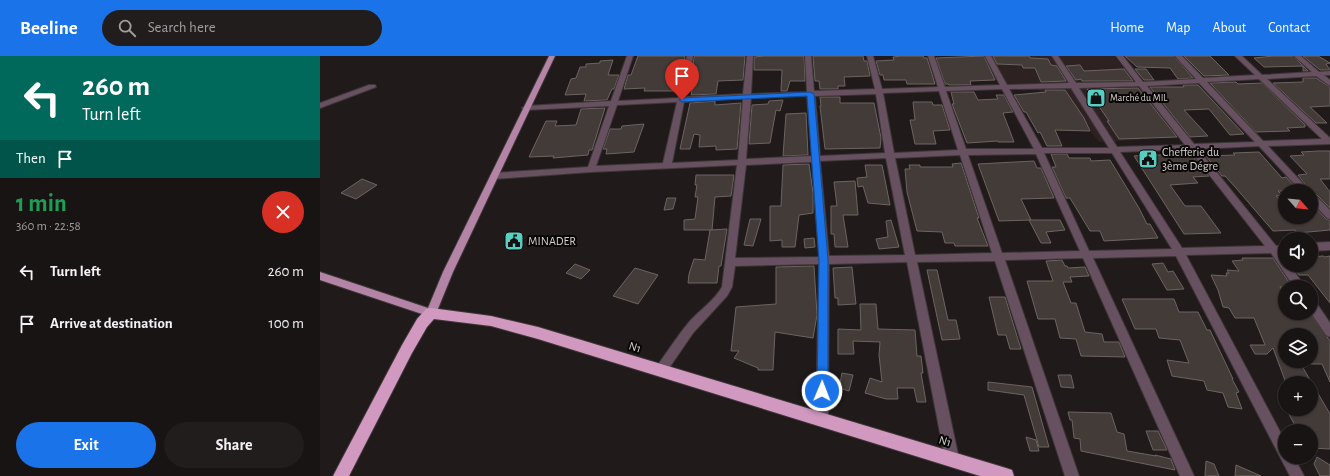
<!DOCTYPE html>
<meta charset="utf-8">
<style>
:root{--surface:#191414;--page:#221d1d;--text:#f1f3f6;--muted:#9f9ea0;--line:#373334;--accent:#1a73e8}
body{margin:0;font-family:"Alegreya Sans",sans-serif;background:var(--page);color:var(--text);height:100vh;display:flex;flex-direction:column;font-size:15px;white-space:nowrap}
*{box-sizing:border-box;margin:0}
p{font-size:13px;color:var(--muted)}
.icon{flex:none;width:22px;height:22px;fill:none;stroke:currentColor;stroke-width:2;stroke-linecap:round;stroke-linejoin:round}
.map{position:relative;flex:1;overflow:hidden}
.drawer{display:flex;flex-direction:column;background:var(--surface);width:320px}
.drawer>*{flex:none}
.banner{background:#00695c;color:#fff;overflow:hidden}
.needle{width:26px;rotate:117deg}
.controls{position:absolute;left:958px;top:128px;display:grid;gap:8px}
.controls a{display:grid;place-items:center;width:40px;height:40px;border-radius:50%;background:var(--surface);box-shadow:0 1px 3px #0004,0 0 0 1px var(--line);font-size:20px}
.pin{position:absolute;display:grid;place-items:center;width:34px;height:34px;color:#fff;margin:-41px -17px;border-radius:50% 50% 50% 0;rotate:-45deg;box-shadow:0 0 4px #0007}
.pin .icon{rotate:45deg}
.me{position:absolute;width:44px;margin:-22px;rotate:1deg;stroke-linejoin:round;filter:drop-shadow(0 0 3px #0008)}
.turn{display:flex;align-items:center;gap:14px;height:84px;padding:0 16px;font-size:18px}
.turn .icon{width:52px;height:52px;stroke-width:2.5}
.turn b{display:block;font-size:28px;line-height:34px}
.then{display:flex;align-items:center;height:38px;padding:0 16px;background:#0003;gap:8px;font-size:15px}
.round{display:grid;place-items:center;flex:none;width:42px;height:42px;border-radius:21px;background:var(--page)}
.overview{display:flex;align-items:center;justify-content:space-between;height:68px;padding:0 16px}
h1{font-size:24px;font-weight:700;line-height:30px;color:#1e9e55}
.primary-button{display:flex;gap:8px;margin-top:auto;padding:8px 16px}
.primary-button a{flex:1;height:46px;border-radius:24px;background:var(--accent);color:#fff;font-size:16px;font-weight:700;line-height:46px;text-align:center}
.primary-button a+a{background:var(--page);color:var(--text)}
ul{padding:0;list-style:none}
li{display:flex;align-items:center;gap:12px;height:52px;padding:0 16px}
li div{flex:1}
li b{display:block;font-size:15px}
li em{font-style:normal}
header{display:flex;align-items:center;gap:24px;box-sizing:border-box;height:56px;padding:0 20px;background:var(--accent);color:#fff}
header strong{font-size:19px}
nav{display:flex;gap:22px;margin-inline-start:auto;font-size:14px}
.search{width:280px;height:36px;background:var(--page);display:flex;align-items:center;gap:10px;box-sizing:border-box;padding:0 14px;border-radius:22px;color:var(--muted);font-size:15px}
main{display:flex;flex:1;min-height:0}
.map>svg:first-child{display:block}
.built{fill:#2e2122}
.building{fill:#423b37;stroke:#6c6460}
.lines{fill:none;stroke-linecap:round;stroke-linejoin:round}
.street-casing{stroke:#3e3737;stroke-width:2}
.primary-casing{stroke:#3e3737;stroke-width:2}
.highway-casing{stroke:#3e3737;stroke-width:2}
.street{fill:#675060;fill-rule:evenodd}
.primary{fill:#b384a5;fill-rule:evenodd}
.highway{fill:#d198c0;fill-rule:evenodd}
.route{fill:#1a73e8;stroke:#114b97}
.labels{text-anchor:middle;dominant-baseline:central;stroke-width:4;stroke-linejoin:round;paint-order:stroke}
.far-poi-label{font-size:10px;fill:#d5d0d0;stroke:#090606;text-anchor:start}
.poi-label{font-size:12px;fill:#d5d0d0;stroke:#090606;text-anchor:start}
.street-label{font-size:12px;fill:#d5d0d0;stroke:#090606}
</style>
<header>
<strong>Beeline</strong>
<div class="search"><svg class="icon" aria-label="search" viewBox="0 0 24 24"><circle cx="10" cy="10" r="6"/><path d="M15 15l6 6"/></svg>Search here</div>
<nav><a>Home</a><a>Map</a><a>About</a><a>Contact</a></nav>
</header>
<main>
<section class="drawer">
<div class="banner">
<div class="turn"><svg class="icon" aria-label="left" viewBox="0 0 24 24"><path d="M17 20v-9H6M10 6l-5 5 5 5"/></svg><div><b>260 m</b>Turn left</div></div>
<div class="then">Then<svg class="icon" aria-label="arrive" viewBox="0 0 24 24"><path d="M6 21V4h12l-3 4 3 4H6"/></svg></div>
</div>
<div class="overview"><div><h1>1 min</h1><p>360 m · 22:58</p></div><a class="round" style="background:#d93025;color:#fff"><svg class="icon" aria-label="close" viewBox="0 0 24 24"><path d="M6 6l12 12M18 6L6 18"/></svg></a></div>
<ul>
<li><svg class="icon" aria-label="left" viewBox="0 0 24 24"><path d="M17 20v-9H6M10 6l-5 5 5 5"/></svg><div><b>Turn left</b></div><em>260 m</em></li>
<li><svg class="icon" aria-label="arrive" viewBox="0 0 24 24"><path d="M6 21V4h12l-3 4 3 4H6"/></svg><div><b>Arrive at destination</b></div><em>100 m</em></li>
</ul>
<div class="primary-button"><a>Exit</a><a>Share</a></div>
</section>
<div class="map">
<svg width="1010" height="420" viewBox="0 0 1010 420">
<rect width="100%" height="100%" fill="#211a1a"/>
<path class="built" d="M671 0H794L838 56H798L820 84 779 86 770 75 763 62H737L715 28H685Z"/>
<g class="building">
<path d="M318 0H365L357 35H324L325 32 304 33 308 19H311Z"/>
<path d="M374 0H425L423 24 398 25 396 38 371 39 377 11 373 10Z"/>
<path d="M445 0H484L485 25H470L467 35H461L462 14H434V1Z"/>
<path d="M493 0H543L544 5H547L550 20 524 21 525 30H518V33H500L499 25H495Z"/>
<path d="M581 0H603L604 2H607L615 28H587L586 24H564L563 19H560L556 5 574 4 573 1Z"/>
<path d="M664 0 675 24 650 25 651 29H629L628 28H625L616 2Z"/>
<path d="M673 0H709L710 2 728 3 731 9 737 10 746 25 721 26 715 12H703L702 9 677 8Z"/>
<path d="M805 0H854L873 22 858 23 850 12 817 11Z"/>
<path d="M864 0H890L909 19 884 20Z"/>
<path d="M954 0H973L988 15H983V10L944 11 934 2Z"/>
<path d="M983 0H998L1010 7 1006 8 1010 14H1000Z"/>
<path d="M293 4 288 19H299L294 33H292L287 44 264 45 266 38 245 39 251 23 256 22 260 11H266V8L280 7V5Z"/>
<path d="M760 9 764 15 804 13 813 25H762L761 23 756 24 746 10Z"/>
<path d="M815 13H826L834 24H824Z"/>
<path d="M983 22H996L1010 31V50L990 51 1007 67H996L953 27 983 26Z"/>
<path d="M916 26 918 28 942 27 985 69V71L967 72 970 75 936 76 890 27Z"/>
<path d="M863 29H878L924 78 910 79 889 53 864 54 888 80 870 81 830 31H864Z"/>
<path d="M818 32 857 81 799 83 787 65H789L767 33Z"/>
<path d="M725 34H745L764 62 770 75 735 74 742 90H727L720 76 718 77 706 56H704L694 39 726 36Z"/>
<path d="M631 36H654L658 44 678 43 676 39H684L693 56 683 57 694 86H678V85L647 87 632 48H634Z"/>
<path d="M500 41H520V47H554L561 82 560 92 505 93 500 50H501Z"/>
<path d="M463 44 460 55 456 54 450 87 429 88 432 49 448 48 449 45Z"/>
<path d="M395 45V49L421 47 417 93 396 94V90L379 91 380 79 374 78 370 93H360L370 47Z"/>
<path d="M593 46H612L613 49H622L630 74 613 75 616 88H595L590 64H595Z"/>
<path d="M285 52 272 94H269L268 99 233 102 234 100 209 101 226 65H237L235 70 256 69 261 53Z"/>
<path d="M486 57 488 99 463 100 466 58Z"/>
<path d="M324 68 314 96 286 98 287 93H283L290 73H301L302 70Z"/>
<path d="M998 95H1010V123H1000L1010 136V152L995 137 991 136 978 119 987 118 970 100 984 99 981 96Z"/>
<path d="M939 96 962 122 966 121 979 135H958L962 139 956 140 965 147V161H976L977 163 991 161V147L1006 163 1010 164V174L977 177 975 174 953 175 916 132 905 120H902L886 100 915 99 913 97Z"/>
<path d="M731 98H747L749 102H770L771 105 790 104 819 152 827 168H830L838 182 784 185 780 175H770L750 142H746L732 111H736Z"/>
<path d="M836 98 837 99H870L873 101 889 120 873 121 878 127 850 129 865 150H881L901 177 864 178 814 100Z"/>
<path d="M714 105 717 112H721L734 142 701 143 711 164 679 165 658 108Z"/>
<path d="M641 107 659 162H657L668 190H635L634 187H625L622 176 597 175 587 136 585 113H590L589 109H600V111H633L632 108Z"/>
<path d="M489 108 493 137V157L479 159 475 191H462V184L450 185V150H461L463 109Z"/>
<path d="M545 109H562L570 149 548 147 543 130 538 131 537 122 547 121Z"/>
<path d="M376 119H414L411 140 395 141 392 174H364V164L375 163 378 141H375L377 129H375Z"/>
<path d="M42 123 57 129 36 143 21 137Z"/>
<path d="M535 125 538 159H523L528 191H515L514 178H511V150H517L514 126Z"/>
<path d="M347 142H356L353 153 344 154Z"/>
<path d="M430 163H441L433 190 424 189Z"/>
<path d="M571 164 579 191 559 193 556 183 568 181 566 165Z"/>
<path d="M709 164H740L745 174 726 176 731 187H721Z"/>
<path d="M407 173 401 210H399L397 227H368L369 218 374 203 385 204 390 174Z"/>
<path d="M494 182 495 191 485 192 484 183Z"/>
<path d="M1003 200 1005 201 1010 200V247L988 219H979L972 209H991V201Z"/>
<path d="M922 202H953L972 231H960L965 241V257H990L1010 285V326L1002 308H991V279H965V305H979L1010 358V393L991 392V375H978L966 353H991V327H966L953 292 947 298H935L930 289H945L934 262H915L909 252 903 251 898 234 891 219 907 220 906 217H909L907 214 919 215 912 205 923 204Z"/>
<path d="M742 204 745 210H747L748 212 765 211 769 220 750 221 752 226H743L751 247H756L765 276 782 278 784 286H799L805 301 761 300 756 283 740 282 735 263H718L707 225H733L726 205Z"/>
<path d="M843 207 848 216 853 215 864 233 847 234 832 208Z"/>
<path d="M255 208 270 214 261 223 246 217Z"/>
<path d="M494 210 497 259 493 282 455 276 453 314H438V312L414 302 419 295H411L416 251 456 248V211Z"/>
<path d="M532 211 536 248 518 249V242H515L513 212Z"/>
<path d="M315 212 338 219 318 248 293 240Z"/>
<path d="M607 214H617L628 264H636L640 283 622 284Z"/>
<path d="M669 241H685L701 293H690L686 279H678Z"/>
<path d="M802 243H854L859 256H878L887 274H890L913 323H912L919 336 916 337 922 353 908 351 903 337 887 334 884 325 852 320 847 304 869 307 860 284 839 282 836 273H815Z"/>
<path d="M540 248H556L558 273 595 274 597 300H601L603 317H601L606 346H597L594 332H577L578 343H566L545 337 550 322 562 326 559 299 560 286 533 285 534 298H518V273L541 274Z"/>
<path d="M522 317 533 319 529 335 519 332Z"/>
<path d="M738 319H751L754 332 741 331Z"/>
<path d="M668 326 712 331 729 391H719L704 339 668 334Z"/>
<path d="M748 356 791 357 797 376 804 378 807 395 836 400 835 399 851 403 855 414 761 395 760 383 754 382 752 364H750Z"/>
<path d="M826 375H838L847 394H833Z"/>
<path d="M706 381 716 384 719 395H710Z"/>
<path d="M997 401 1010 409V420H1000L994 408Z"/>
<path d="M886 405 894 408 899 420H885Z"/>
<path d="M916 409 941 420H915Z"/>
</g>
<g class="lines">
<defs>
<g id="street">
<path d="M307 0H313L298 45 358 42 367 0H373L365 41 423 38 427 0H433L431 38 487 36 485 0H491L494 35 555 33 547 0H553L562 33 618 31 608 0H614L625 31 680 29 665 0H671L687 29 749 27 732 0H738L756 27 816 26 796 0H803L823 26 876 23 855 0H862L883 22 935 19 915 0H922L942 19 992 16 974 0H981L999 16 1010 15V19H1004L1010 24V30L996 20 947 23 1010 82V88L948 90 990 135H981L939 90 878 93 956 190 965 189V197H961L965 202V209H970L985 231H974L951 197 866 199 965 385V401H974L984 420H970L856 200 773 202 874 420H860L763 202 685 204 759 420H745L675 205 597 206 639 403 637 408 632 409 627 408 625 403 587 206 509 208 508 364 506 368 502 370 498 368 496 364 499 208 415 210 412 231 407 240 373 277 345 318 341 319 337 318 335 314 337 310C348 295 358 279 370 265 381 253 394 245 402 231L417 109 271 116 174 123 170 120 174 117 268 111 289 50 206 54 202 52 206 50 291 45ZM939 23 1002 83 943 85 887 26ZM879 27 935 86 874 88 827 30ZM819 30 865 89 797 91 759 32ZM751 32 789 92H722L689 33ZM682 33 714 93H646L626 35ZM619 35 638 94 574 97 563 37ZM556 38 565 97 500 100 495 40ZM487 40 492 100 426 103 431 42ZM423 42 418 104 352 107 364 46ZM357 46 343 107 276 110 297 49ZM869 93 945 190 862 192 800 96ZM724 97H792L852 193 769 195ZM716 98 760 195 682 197 648 99ZM640 99 672 197 595 199 575 102ZM566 102 585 199 509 200 500 105ZM492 106 499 201 415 202 426 109Z"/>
<path d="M49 29H55L56 31 0 52V47Z"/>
<path d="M991 137 994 138 1010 154V163L1007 162 991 145Z"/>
<path d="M1010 186V194L991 195V187Z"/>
<path d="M991 244 995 245 1010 267V281L1006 279 991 257Z"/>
</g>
<path id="primary" d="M229 0H235L133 216 115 260 111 261 0 224V216L108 252 123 216Z"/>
<path id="highway" d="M111 252 171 260 218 271 686 412 692 414 694 420H660L218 283 171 270 114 263 107 271 92 297 29 420H13L82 289 97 263 106 253Z"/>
</defs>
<use href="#street" class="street-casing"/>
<use href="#primary" class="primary-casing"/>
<use href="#highway" class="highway-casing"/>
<use href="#street" class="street"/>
<use href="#primary" class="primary"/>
<use href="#highway" class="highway"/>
</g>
<path class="route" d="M490 36 494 38 508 204V335L506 338 502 340 498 338 497 335 499 204 487 40 362 46 359 44 362 42Z"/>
<defs>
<symbol id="shop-square" viewBox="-11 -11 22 22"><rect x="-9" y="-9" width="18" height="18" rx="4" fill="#57cec1" stroke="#090606"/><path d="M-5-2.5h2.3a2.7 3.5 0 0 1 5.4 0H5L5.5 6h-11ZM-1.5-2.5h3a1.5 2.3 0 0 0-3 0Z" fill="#111"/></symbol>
<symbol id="civic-square" viewBox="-11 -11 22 22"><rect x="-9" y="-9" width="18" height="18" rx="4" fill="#57cec1" stroke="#090606"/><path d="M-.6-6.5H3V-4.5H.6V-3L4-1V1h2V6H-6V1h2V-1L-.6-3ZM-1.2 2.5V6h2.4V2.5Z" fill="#111"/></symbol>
</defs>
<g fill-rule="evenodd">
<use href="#shop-square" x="765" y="31" width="22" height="22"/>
<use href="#civic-square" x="817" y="92" width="22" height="22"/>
<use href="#civic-square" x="183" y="174" width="22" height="22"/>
</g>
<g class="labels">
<g class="far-poi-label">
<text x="790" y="42">Marché du MIL</text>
</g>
<g class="poi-label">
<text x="842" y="96">Chefferie du<tspan x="842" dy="14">3ème Dégre</tspan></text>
<text x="208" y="185">MINADER</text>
</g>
<g class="street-label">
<text transform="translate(315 291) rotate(17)">N1</text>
<text transform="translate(625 385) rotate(17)">N1</text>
</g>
</g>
</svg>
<div class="controls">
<a><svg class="needle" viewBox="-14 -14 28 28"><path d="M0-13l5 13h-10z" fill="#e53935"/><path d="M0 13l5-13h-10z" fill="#9f9ea0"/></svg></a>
<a><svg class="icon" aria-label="sound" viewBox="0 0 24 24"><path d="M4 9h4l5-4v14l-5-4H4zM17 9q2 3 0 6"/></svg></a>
<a><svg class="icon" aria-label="search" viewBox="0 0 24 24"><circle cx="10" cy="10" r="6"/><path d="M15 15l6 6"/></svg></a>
<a><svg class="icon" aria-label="layers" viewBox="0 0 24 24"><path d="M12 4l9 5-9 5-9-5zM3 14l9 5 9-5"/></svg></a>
<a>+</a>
<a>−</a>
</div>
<div class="pin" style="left:362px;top:44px;background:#d93025"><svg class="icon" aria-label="arrive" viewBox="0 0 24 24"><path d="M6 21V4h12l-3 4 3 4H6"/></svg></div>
<svg class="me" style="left:502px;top:335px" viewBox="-20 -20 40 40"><circle r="17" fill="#1a73e8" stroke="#fff" stroke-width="3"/><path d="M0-11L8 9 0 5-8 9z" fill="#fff"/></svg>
</div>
</main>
